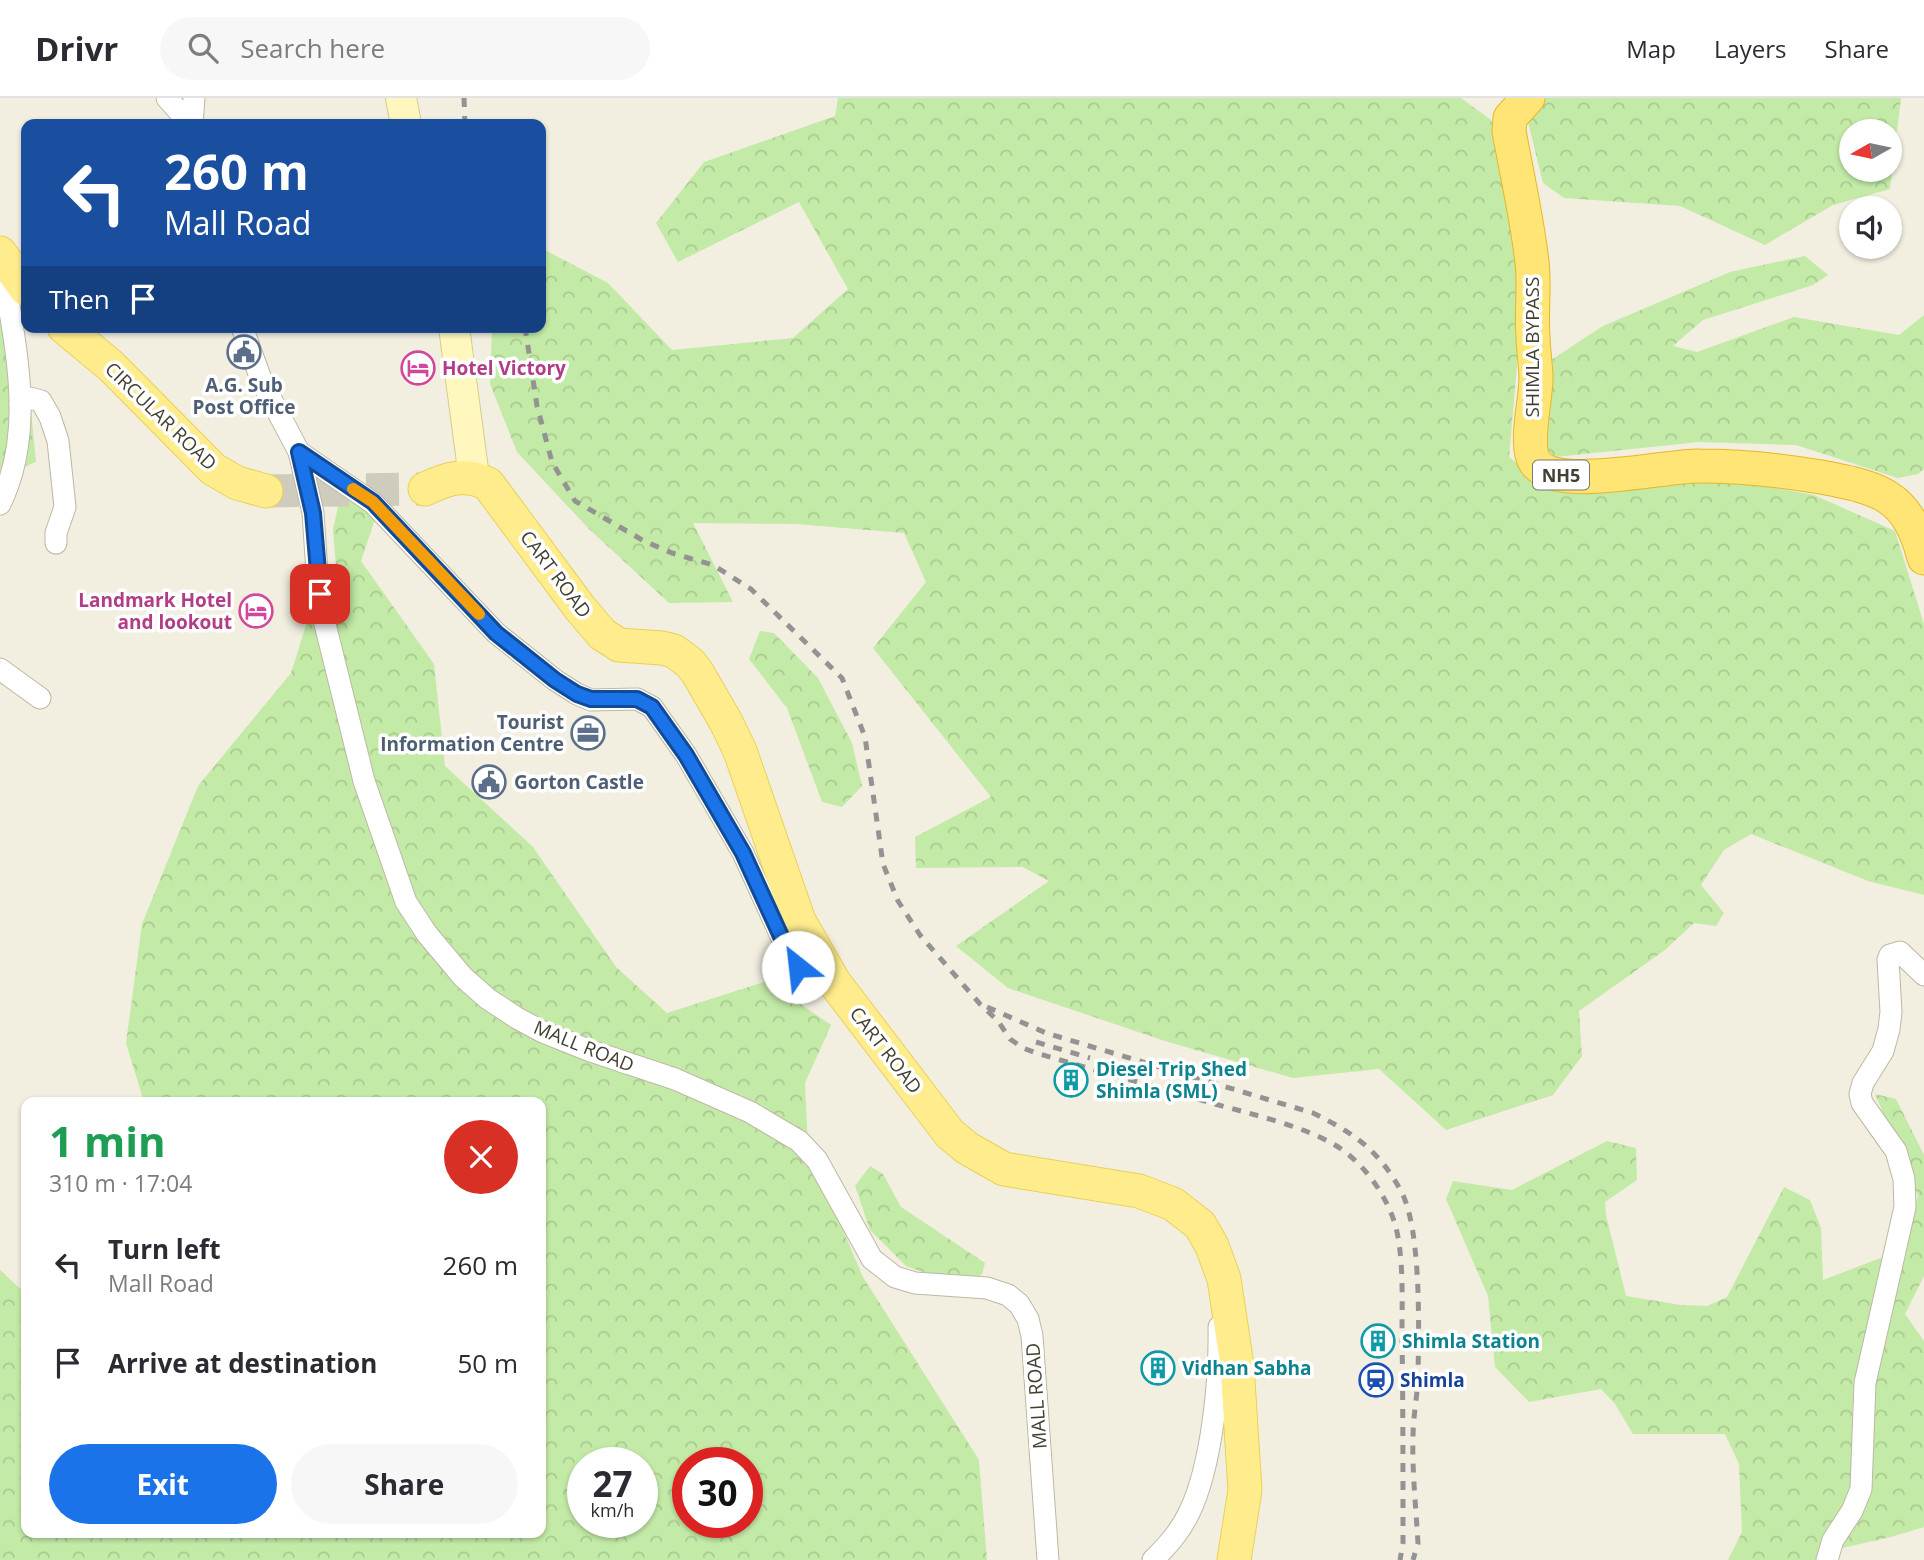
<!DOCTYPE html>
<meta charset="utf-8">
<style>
:root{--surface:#fff;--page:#f7f7f7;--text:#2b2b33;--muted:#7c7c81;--line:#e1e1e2;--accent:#1a73e8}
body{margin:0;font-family:"Open Sans",sans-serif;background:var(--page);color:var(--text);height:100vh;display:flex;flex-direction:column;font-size:26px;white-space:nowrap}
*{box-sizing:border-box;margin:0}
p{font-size:23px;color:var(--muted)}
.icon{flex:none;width:38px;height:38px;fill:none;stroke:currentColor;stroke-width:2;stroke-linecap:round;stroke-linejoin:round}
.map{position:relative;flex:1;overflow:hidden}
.sheet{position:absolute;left:21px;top:999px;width:525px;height:441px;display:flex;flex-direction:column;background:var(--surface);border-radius:14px;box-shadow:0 2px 5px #0004}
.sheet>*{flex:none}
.top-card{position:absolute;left:21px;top:21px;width:525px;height:214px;border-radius:14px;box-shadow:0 2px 5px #0004;background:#1a4fa0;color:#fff;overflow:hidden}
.needle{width:46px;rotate:261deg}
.controls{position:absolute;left:1839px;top:21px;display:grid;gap:14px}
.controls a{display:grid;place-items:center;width:63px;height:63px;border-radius:50%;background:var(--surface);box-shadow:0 2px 5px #0004;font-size:35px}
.speed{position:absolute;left:567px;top:1349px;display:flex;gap:14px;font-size:35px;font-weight:700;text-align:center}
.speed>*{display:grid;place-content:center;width:91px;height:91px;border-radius:50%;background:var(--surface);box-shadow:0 2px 5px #0004;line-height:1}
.speed small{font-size:18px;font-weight:400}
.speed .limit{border:10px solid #d22;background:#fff;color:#111}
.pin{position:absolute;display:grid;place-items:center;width:60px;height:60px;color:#fff;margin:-30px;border-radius:14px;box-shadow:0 4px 10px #0006}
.me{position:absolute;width:77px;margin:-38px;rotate:331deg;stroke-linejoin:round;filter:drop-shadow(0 0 5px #0008)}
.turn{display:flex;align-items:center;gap:24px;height:147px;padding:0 28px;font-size:32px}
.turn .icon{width:91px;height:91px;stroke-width:2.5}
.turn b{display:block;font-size:49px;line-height:60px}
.then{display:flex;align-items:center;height:66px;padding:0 28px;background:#0003;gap:14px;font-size:26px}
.round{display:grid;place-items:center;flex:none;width:74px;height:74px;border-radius:37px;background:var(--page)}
.headline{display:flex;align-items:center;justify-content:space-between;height:119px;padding:0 28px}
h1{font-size:42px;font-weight:700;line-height:52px;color:#1e9e55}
.primary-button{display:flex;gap:14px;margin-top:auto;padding:14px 28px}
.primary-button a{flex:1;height:80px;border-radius:42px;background:var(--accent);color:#fff;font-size:28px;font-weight:700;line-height:80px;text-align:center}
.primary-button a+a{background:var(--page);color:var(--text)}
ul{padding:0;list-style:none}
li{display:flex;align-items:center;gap:21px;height:98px;padding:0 28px}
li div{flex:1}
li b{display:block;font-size:26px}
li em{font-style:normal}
header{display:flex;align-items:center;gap:42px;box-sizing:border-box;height:98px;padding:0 35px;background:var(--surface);border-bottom:2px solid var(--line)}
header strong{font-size:33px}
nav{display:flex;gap:38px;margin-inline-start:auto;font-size:24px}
.search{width:490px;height:63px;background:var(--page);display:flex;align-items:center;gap:18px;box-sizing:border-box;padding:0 24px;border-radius:38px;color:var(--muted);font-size:26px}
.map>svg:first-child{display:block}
.forest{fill:url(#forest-crowns);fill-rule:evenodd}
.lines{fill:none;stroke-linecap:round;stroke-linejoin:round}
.primary-tunnel{stroke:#cfccbe;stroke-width:33;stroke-dasharray:33 17;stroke-linecap:butt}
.minor-casing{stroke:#bdb8a4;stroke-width:23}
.secondary-casing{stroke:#d5cb8d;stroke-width:32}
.primary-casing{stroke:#ead057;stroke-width:35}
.trunk-casing{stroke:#e6b727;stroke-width:35}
.minor{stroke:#fff;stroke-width:21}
.secondary{stroke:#fff7be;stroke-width:30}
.primary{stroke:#ffed8d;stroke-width:33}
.trunk{stroke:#ffe576;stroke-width:33}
.rail{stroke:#939393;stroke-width:5;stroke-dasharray:9 9;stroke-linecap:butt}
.route-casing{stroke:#114b97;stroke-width:18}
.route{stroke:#1a73e8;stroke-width:12}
.slow{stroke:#f59e0b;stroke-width:12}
.labels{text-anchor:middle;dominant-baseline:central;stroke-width:7;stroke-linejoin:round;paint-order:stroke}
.shield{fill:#fff;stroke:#7b7970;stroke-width:2}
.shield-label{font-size:18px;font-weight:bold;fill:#433f32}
.street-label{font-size:19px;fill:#433f32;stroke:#fff}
.hotel-label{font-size:19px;font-weight:bold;fill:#b23c85;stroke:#fff;text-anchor:start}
.service-label{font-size:19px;font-weight:bold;fill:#4e5e75;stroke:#fff}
.culture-label{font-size:19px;font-weight:bold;fill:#0d838f;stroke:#fff;text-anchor:start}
.transit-label{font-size:19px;font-weight:bold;fill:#164399;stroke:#fff;text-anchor:start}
</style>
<header>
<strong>Drivr</strong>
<div class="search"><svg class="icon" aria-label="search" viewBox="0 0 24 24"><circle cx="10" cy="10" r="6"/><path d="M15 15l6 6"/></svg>Search here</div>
<nav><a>Map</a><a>Layers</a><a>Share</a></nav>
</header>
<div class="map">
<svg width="1924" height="1462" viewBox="0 0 1924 1462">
<defs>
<pattern id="forest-crowns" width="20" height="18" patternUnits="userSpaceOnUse" patternTransform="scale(1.75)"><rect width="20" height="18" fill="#c3eaa7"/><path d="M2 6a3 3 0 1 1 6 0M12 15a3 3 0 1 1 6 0" fill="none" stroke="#a9ca90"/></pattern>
</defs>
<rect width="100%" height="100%" fill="#f2efe1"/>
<g class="forest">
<path d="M838 0H1461L1491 22 1528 144 1509 359 1547 388 1705 377 1814 397 1895 433 1924 526V797L1868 783 1751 736 1724 752 1701 787 1724 815 1716 828 1694 825 1665 852 1579 913 1582 958 1553 997 1446 1032 1379 971 1293 980 1165 943 1008 890 956 848 1049 783 1023 769 916 770 915 739 991 699 873 550 926 484 904 435 796 426 693 425 733 504 669 505 589 431 517 354 490 286 492 229H541V150L608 185 672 252 793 240 848 191 799 104 678 164 656 125 704 64 835 18Z"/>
<path d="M1531 0H1901L1890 91 1833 107 1765 147 1680 108 1564 100 1543 85 1527 20ZM1852 33H1890V72H1852Z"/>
<path d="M1805 158 1828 177 1813 187 1703 222 1673 248 1697 254 1794 219 1899 237 1924 217V371L1918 376 1898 380 1796 347 1699 344 1555 359 1540 345 1537 317 1551 262 1603 228 1730 174Z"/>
<path d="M0 206 23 232 36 364 0 378Z"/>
<path d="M341 396 376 418 361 463 434 566 445 668 533 749 616 869 667 915 767 883 831 927 805 985 808 1051 863 1179 979 1362 987 1462H0V1172L26 1196V1435H541V1004H144L126 945 142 826 198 688 291 575 307 524 337 482 333 431ZM583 1365H642V1424H583ZM688 1365H747V1424H688Z"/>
<path d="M760 533 774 535 818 580 852 645 862 688 842 709 822 704 787 610 749 561Z"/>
<path d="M1875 996 1896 1001 1924 1057V1178L1905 1216 1924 1243V1429L1891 1439 1842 1450 1830 1462H1728L1742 1434 1739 1366 1725 1336H1633L1615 1306 1601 1291 1529 1304 1495 1269 1488 1198 1446 1101 1453 1083 1512 1092 1607 1043 1636 1050 1637 1082 1605 1104 1606 1117 1626 1198 1681 1207 1707 1208 1727 1199 1784 1089 1810 1102 1821 1130 1823 1182 1899 1153 1918 1098Z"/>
<path d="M870 1068 883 1076 901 1109 985 1165 982 1176 964 1189 906 1168 870 1132 855 1088Z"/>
</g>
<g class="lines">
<path class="primary-tunnel" d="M266 393 425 391"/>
<defs>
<g id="minor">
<path d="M167 0 190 26"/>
<path d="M192 26 194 0"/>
<path d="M242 229 262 284 299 354 313 415 317 474 323 518 364 683 406 804 427 836 463 879 488 901 517 920 543 934 588 952 675 981 750 1014 799 1043 817 1062 872 1161 895 1179 915 1185 987 1190 1008 1197 1019 1206 1028 1221 1032 1238 1048 1462"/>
<path d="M20 306 30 300 41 303 50 319 58 343 65 409 56 435V445"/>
<path d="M299 354 373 405 496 535 555 582 577 596 591 602 637 601 652 609 686 657 743 755 790 858 803 874 834 884"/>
<path d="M0 406C37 331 14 244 2 165"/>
<path d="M0 571 40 600"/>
<path d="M1153 1462C1167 1448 1180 1434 1189 1415 1212 1368 1220 1282 1219 1229"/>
<path d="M1827 1462 1833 1442 1852 1413 1861 1391 1865 1285 1905 1109 1904 1081 1896 1053 1862 1005 1860 996 1863 985 1883 953 1889 931 1891 914 1888 862 1890 857 1900 854 1924 877"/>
</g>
<g id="secondary">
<path d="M401 0 406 26"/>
<path d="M454 229 474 379"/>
</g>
<g id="primary">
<path d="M0 155 26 191"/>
<path d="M64 229 111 268 213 371 237 385 266 393"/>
<path d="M425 391C446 381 465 374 488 386L580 510 602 536 619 547 662 550 674 553 690 565 697 574 726 624 740 653 799 823 834 884 950 1036 967 1050 1004 1071 1139 1093 1173 1106 1200 1127 1212 1148 1224 1181 1237 1267 1245 1392 1234 1462"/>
</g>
<path id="trunk" d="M1528 0 1510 20 1509 33C1517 77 1527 120 1532 164 1535 189 1531 214 1533 238 1533 252 1536 266 1536 281 1536 301 1524 348 1535 364 1555 395 1666 367 1700 368 1741 368 1780 372 1821 379 1879 390 1908 396 1924 460"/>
</defs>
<use href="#minor" class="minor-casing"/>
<use href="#secondary" class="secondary-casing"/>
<use href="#primary" class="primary-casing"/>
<use href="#trunk" class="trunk-casing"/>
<use href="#minor" class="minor"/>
<use href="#secondary" class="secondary"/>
<use href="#primary" class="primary"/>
<use href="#trunk" class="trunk"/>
<g class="rail">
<path d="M464 0 465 26"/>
<path d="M525 229 537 308 552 364 575 403 644 443 672 455 713 467 751 491 842 580 865 639 883 766 898 803 920 837 980 906 998 923 1010 941 1023 950 1036 955C1095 972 1155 989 1215 1006 1251 1016 1303 1028 1335 1047 1362 1063 1386 1096 1395 1126 1404 1157 1402 1205 1402 1237 1403 1306 1403 1375 1403 1445L1400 1462"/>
<path d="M987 909 1046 935 1313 1015C1354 1035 1380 1053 1402 1095 1421 1133 1419 1230 1418 1275 1418 1296 1413 1317 1413 1339 1412 1374 1416 1410 1418 1445L1413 1462"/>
<path d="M1036 944 1090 960"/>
</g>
</g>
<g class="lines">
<defs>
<path id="route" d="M320 496 313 415 299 354 373 404 496 535 555 582 577 596 591 601H637L652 609 686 657 743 755 785 847 798 869"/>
</defs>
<use href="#route" class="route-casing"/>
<use href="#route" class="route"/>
<path class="slow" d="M353 391 373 404 479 516"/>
</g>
<defs>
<symbol id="civic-ring" viewBox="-11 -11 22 22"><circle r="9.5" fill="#fff" stroke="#5c6f8a" stroke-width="1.5"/><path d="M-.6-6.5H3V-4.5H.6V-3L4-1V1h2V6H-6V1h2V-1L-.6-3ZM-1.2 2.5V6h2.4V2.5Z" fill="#5c6f8a"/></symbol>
<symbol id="hotel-ring" viewBox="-11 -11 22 22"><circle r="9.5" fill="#fff" stroke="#d1479c" stroke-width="1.5"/><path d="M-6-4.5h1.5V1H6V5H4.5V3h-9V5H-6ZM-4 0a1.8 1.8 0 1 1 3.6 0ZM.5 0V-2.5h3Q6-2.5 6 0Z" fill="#d1479c"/></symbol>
<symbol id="office-ring" viewBox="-11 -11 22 22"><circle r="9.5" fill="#fff" stroke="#5c6f8a" stroke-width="1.5"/><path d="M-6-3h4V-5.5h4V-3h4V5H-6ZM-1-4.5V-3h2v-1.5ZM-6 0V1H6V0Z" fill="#5c6f8a"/></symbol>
<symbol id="building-ring" viewBox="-11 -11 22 22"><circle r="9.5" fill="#fff" stroke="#0f9aa8" stroke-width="1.5"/><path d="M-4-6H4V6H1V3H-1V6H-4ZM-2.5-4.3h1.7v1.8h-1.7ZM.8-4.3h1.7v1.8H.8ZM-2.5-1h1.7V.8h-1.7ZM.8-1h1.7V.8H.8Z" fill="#0f9aa8"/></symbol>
<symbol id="station-ring" viewBox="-11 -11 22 22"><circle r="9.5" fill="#fff" stroke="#1a4fb4" stroke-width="1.5"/><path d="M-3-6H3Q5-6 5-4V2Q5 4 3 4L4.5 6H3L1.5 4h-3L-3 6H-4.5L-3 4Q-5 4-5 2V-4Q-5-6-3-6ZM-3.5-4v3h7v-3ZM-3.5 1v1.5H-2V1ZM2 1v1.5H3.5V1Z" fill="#1a4fb4"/></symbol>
</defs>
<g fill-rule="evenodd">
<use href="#civic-ring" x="225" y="235" width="38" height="38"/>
<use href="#hotel-ring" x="399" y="251" width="38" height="38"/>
<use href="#hotel-ring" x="237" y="494" width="38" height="38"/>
<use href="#office-ring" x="569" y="616" width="38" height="38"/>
<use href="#civic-ring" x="470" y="665" width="38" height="38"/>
<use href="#building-ring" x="1052" y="963" width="38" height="38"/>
<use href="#building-ring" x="1359" y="1224" width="38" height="38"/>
<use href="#building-ring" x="1139" y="1251" width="38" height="38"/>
<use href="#station-ring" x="1357" y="1263" width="38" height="38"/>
</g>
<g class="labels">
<rect class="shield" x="1533" y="362.5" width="56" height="29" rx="5"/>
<g class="shield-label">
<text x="1561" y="377">NH5</text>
</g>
<g class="street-label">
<text transform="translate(1532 249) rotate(-90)">SHIMLA BYPASS</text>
<text transform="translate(161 318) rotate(44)">CIRCULAR ROAD</text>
<text transform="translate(556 476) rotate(53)">CART ROAD</text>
<text transform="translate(584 948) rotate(22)">MALL ROAD</text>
<text transform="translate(886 952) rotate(52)">CART ROAD</text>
<text transform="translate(1036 1298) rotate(-94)">MALL ROAD</text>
</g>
<g class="hotel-label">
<text x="442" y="270">Hotel Victory</text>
<text x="232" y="502" text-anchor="end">Landmark Hotel<tspan x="232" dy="22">and lookout</tspan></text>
</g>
<g class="service-label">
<text x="244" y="287">A.G. Sub<tspan x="244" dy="22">Post Office</tspan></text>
<text x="564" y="624" text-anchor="end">Tourist<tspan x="564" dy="22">Information Centre</tspan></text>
<text x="514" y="684" text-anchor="start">Gorton Castle</text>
</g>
<g class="culture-label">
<text x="1096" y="971">Diesel Trip Shed<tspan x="1096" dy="22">Shimla (SML)</tspan></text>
<text x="1402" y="1243">Shimla Station</text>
<text x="1182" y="1270">Vidhan Sabha</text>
</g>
<g class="transit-label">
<text x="1400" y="1282">Shimla</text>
</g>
</g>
</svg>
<div class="controls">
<a><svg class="needle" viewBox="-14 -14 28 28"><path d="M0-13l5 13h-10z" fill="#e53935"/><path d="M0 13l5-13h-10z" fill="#7c7c81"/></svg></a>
<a><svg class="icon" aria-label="sound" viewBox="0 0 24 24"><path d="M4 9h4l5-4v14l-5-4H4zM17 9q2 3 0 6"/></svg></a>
</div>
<div class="speed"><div>27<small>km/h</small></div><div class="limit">30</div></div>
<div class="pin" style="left:320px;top:496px;background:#d93025"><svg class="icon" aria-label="arrive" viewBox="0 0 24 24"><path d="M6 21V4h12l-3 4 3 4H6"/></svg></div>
<svg class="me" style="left:798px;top:869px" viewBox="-20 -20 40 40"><circle r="19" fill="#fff"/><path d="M0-13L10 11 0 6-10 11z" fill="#1a73e8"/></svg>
<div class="top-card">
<div class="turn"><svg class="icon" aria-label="left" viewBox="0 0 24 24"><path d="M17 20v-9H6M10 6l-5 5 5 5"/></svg><div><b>260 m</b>Mall Road</div></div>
<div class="then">Then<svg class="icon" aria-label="arrive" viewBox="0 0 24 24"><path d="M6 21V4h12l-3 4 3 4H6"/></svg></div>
</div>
<section class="sheet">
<div class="headline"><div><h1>1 min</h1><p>310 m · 17:04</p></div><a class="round" style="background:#d93025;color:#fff"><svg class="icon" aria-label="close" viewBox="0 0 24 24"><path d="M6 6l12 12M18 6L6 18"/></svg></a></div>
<ul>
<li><svg class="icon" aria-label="left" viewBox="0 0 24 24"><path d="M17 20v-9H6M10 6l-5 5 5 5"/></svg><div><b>Turn left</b><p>Mall Road</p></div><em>260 m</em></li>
<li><svg class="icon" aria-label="arrive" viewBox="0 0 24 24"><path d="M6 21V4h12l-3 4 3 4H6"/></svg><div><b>Arrive at destination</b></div><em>50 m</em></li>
</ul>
<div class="primary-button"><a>Exit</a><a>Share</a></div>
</section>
</div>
